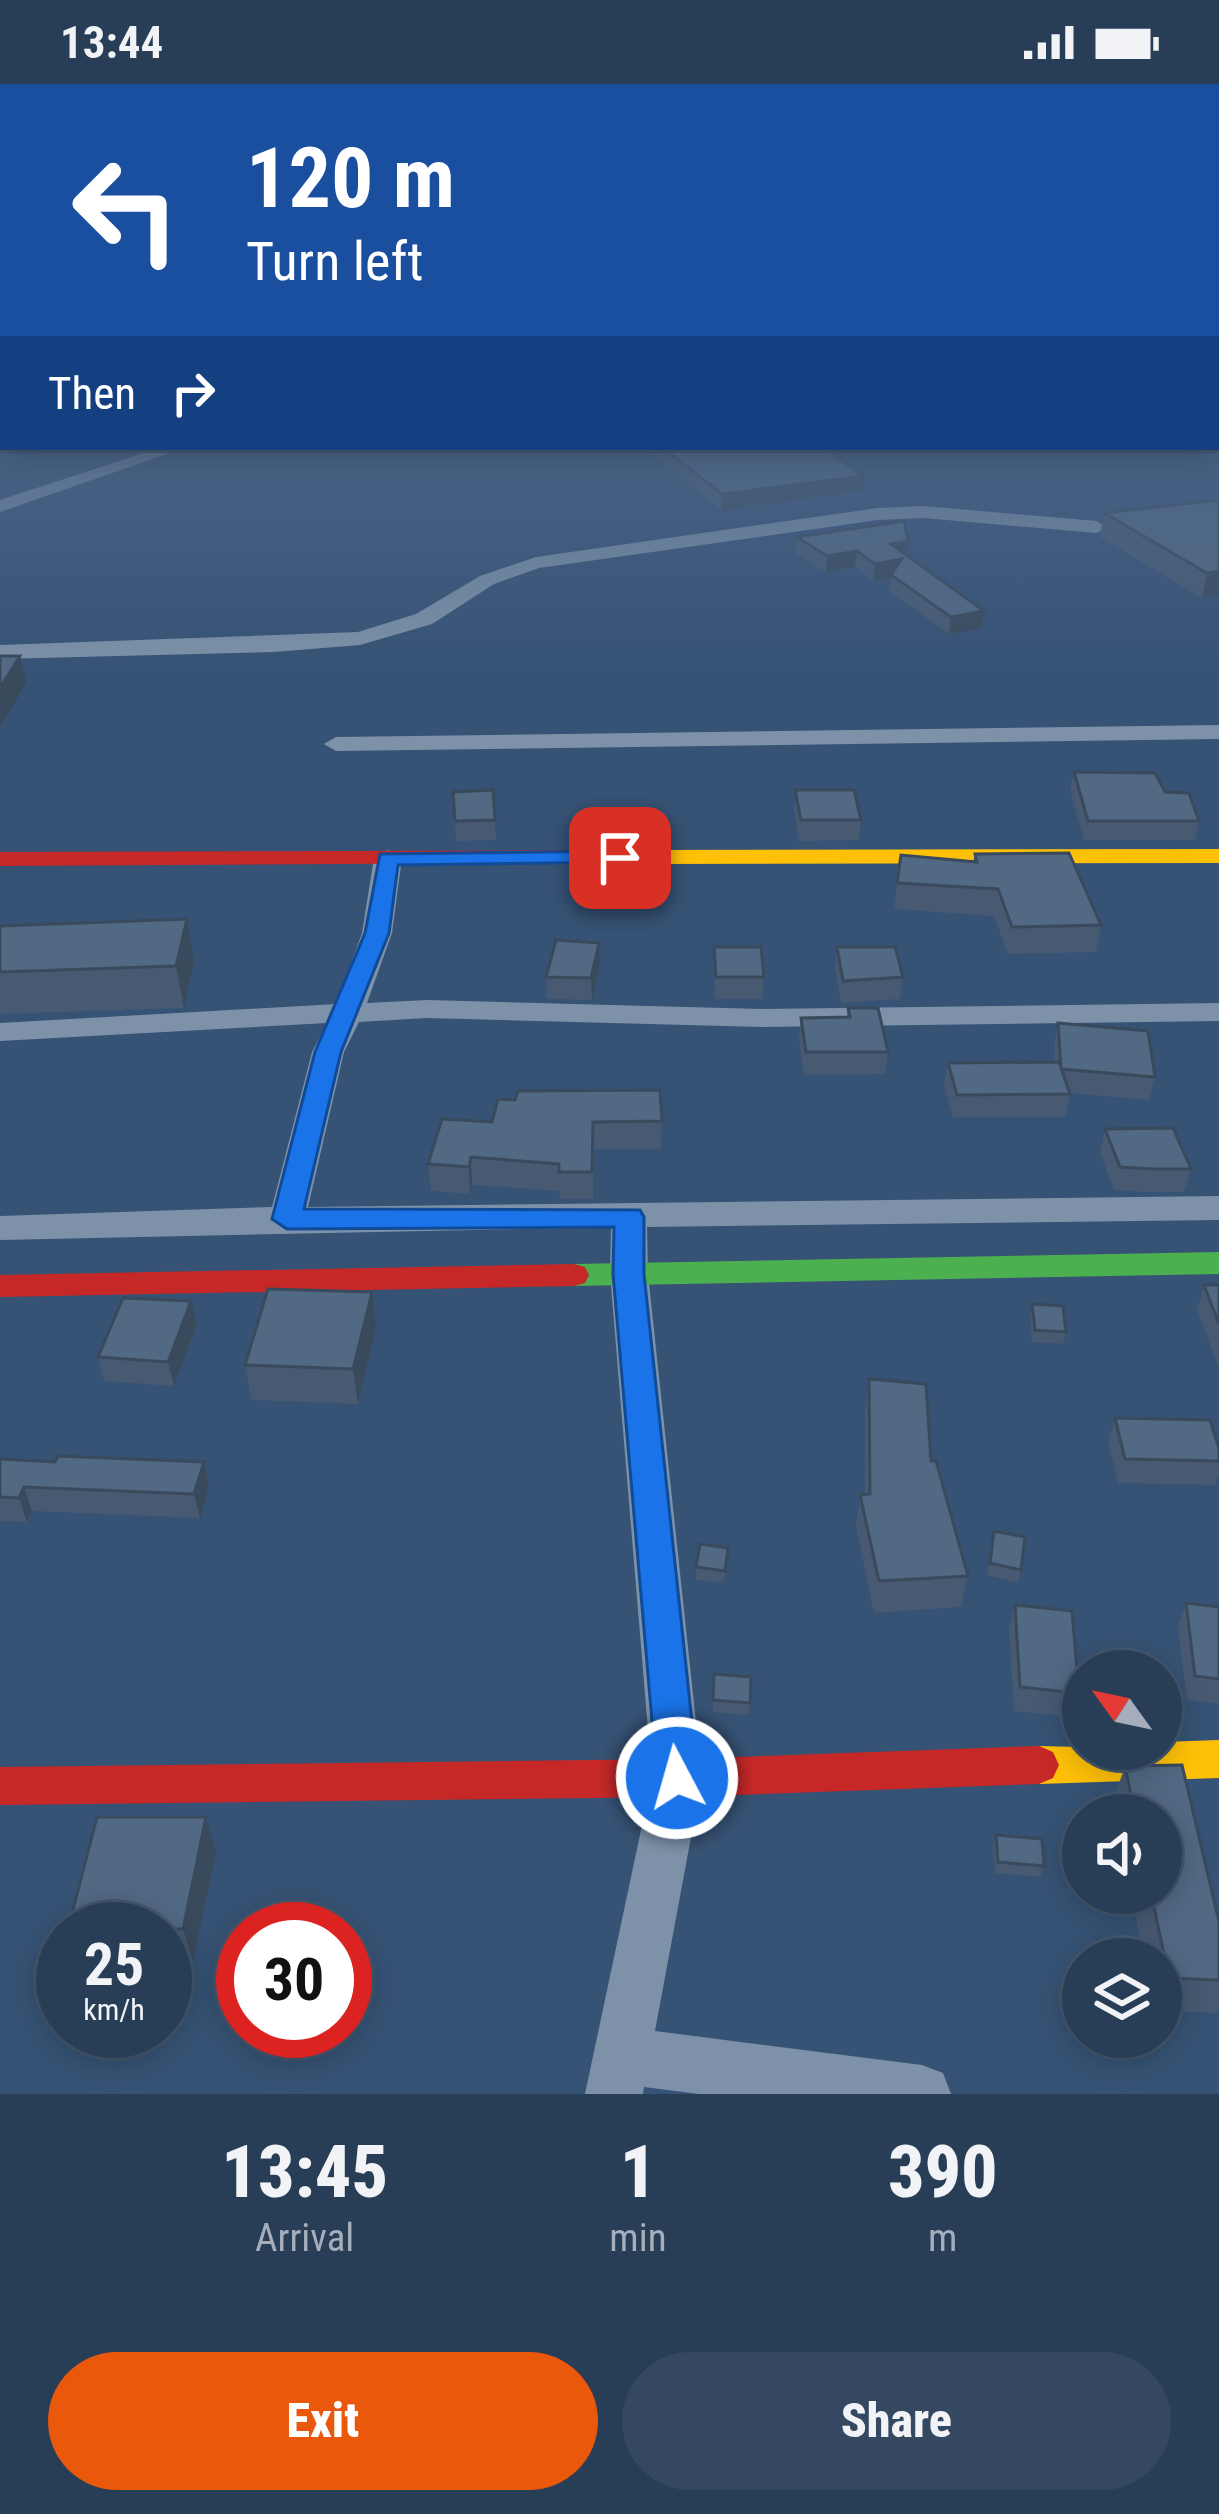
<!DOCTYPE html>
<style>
:root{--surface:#283e57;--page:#344961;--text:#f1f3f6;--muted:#a5aeba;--line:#44576d;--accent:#ea580c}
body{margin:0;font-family:"Roboto Condensed",sans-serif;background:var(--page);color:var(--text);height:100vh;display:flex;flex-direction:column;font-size:45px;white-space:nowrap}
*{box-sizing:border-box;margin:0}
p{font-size:39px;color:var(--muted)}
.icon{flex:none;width:66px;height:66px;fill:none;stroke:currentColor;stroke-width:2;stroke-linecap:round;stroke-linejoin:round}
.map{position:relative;height:2010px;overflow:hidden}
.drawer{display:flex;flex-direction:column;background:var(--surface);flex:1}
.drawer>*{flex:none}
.guide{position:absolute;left:0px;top:0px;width:1221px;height:366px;box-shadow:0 6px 30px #0003,0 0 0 3px var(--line);background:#1a4fa0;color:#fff;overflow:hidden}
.needle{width:78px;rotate:303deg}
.tools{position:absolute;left:1062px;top:1566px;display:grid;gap:24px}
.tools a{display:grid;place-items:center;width:120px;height:120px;border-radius:50%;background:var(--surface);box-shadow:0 6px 30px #0003,0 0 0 3px var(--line);font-size:60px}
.speed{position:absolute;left:36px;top:1818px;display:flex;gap:24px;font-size:60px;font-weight:700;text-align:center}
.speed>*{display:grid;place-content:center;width:156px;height:156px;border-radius:50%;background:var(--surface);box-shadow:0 6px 30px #0003,0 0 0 3px var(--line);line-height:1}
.speed small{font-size:30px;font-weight:400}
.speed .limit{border:18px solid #d22;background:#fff;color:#111}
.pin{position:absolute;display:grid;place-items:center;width:102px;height:102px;color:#fff;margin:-51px;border-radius:24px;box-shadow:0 6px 18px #0006}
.me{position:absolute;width:132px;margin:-66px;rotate:354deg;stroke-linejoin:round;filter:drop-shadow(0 0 9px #0008)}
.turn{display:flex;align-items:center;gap:42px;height:252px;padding:0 48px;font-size:54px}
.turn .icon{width:156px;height:156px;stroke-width:2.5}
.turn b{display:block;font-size:84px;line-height:102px}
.then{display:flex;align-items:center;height:114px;padding:0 48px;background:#0003;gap:24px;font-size:45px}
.eta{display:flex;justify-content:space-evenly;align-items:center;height:204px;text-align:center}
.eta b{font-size:72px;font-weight:800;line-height:84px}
.primary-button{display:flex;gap:24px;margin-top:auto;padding:24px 48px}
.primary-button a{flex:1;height:138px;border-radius:72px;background:var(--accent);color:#fff;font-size:48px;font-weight:800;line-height:138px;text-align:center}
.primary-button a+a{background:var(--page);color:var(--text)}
.status{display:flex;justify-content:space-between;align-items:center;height:84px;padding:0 60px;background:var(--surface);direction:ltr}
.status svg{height:33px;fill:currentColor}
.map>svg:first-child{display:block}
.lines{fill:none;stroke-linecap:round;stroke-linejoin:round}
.street{fill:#7d92a8;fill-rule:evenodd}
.fast{fill:#4caf50;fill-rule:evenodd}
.slow{fill:#ffc107;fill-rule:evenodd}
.jam{fill:#c62828;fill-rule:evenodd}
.wall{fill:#475a72}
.shaded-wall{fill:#394a5c}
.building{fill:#526984;stroke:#394a5c;stroke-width:3}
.route{fill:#1a73e8;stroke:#114b97;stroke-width:3}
</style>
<div class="status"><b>13:44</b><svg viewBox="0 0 49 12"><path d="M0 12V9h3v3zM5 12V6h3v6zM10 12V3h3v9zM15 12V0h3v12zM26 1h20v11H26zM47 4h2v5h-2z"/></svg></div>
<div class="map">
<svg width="1219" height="2010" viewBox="0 0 1219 2010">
<rect width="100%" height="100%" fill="#365274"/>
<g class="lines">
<g class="street">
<rect x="1218" y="306" width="1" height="7"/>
<path d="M162 363H187L0 428V416Z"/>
<path d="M923 422 1097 437 1106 443 1097 449 923 434 878 436 539 484 494 500 432 540 360 561 274 568 0 575V561L358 548 416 530 480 492 536 473 878 424Z"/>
<path d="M1219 641V655L336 667 324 660 336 653Z"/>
<path d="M388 766 402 774 392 849 367 919 427 916 762 925 1219 919V937L762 943 427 934 359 938 344 968 308 1123 1219 1112V1136L647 1143 648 1190 702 1694 655 1947 922 1981 943 1989 951 2010H699L644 2003 643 2010H585L652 1694 610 1190 611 1143 0 1156V1132L272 1123 312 968 327 939 0 957V939L336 920 362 849 374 774Z"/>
</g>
<g class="fast">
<path d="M3 335V344L0 345V336Z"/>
<path d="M1219 1168V1190L574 1202 563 1199 559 1191 563 1183 574 1180Z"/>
</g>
<g class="slow">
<path d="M1219 765V779L658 780 647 773 658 766Z"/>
<path d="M1219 1656V1694L1039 1700 1025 1694 1019 1681 1025 1668 1039 1662 1161 1665V1658Z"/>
</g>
<g class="jam">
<path d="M658 766 666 768V778L0 782V768Z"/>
<path d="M574 1180 585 1183 589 1191 585 1199 574 1202 0 1213V1191Z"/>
<path d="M1039 1662 1053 1668 1059 1681 1053 1694 1039 1700 677 1713 0 1721V1683L677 1675Z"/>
</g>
</g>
<g class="wall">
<path d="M643 363H822L863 407 721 426Z"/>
<path d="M1219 416V511L1202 514 1100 453 1104 429Z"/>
<path d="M797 453 908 457 906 472 984 527 982 544 949 550 889 507 891 493 873 496 855 483 826 488 796 469Z"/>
<path d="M1074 688 1165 708 1199 737 1195 756H1084L1070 706Z"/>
<path d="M493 706 496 756 456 757 453 708Z"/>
<path d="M795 706 861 736 859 756 799 757 794 726Z"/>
<path d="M975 770 1101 841 1096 868 1008 870 994 832 894 825 901 771 973 778Z"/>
<path d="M187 835 194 877 184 924 0 930V842Z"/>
<path d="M599 859 600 881 592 916 547 915 546 893Z"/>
<path d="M714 863 764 893 763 915H715Z"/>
<path d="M837 863 903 893 900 915 841 919 835 884Z"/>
<path d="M848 924 888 968 885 990 804 991 799 956 801 934 847 933Z"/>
<path d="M1058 939 1155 993 1149 1016 1070 1009 1065 1033H953L944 1001 948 979 1055 978 1054 961Z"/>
<path d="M662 1037 661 1065H594L593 1115H560L559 1107 472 1101 470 1110 431 1107 428 1080 492 1038Z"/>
<path d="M1105 1045 1191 1085 1184 1108H1146L1114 1106 1100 1068Z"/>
<path d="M1204 1201H1219V1285L1197 1225Z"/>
<path d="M372 1208 376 1244 358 1320 251 1316 245 1281Z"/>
<path d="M191 1217 197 1241 174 1302 104 1297 98 1273Z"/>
<path d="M1032 1220 1066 1248 1063 1260 1032 1258 1030 1232Z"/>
<path d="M869 1295 931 1377 968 1492 961 1523 874 1529 856 1442 860 1411H865V1327Z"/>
<path d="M1115 1334 1219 1365V1389L1215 1401 1118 1399 1108 1358Z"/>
<path d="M0 1375 55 1378H204L209 1403 200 1434 32 1427 27 1438 0 1437Z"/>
<path d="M994 1447 1021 1486 1018 1499 987 1491Z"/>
<path d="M728 1464 724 1499 696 1496V1483Z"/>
<path d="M1186 1519 1219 1523V1620L1187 1616 1178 1543Z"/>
<path d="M1015 1521 1079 1609 1072 1633 1014 1627 1009 1545Z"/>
<path d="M714 1590 751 1593 749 1631 713 1628Z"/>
<path d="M1182 1681 1219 1838V1924L1217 1929 1161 1927V1875H1144L1131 1809H1161V1731H1116L1113 1717 1125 1682Z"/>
<path d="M996 1751 1044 1782 1040 1793 995 1789 993 1763Z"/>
<path d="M216 1768 193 1878H165V1845Z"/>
</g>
<g class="shaded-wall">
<path d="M864 392 863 407 721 426 722 410Z"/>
<path d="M908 457 906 473 891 460Z"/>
<path d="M857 467 855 483 826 488 827 472Z"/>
<path d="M902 475 900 491 873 496 875 480Z"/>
<path d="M1219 487V511L1202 514 1207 489Z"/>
<path d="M984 527 982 544 949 550 951 533Z"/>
<path d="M20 572 26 599 0 643V604Z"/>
<path d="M187 835 194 877 184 924 176 882Z"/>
<path d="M599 859 600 881 592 916 591 894Z"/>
<path d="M471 1073 472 1101 470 1110 469 1083Z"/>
<path d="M372 1208 376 1244 358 1320 353 1285Z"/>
<path d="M191 1217 197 1241 174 1302 168 1278Z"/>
<path d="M204 1378 209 1403 200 1434 194 1410Z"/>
<path d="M24 1403 32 1427 27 1438 19 1414Z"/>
<path d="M206 1733 216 1768 193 1878 183 1845Z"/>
</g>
<g class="building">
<path d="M662 363H822L864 392 722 410Z"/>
<path d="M1219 416V487L1207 489 1104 429Z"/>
<path d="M904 437 908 457 891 460 984 527 951 533 891 491 902 475 875 480 857 467 827 472 797 453Z"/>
<path d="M0 572H20L0 604Z"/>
<path d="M1074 688 1155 689 1165 708 1189 709 1199 737H1088Z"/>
<path d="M493 706 495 736 455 737 453 708Z"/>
<path d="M795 706H854L861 736H801Z"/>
<path d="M1069 769 1101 841 1012 843 998 805 897 799 901 771 977 778 975 770Z"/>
<path d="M187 835 176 882 0 888V842Z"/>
<path d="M556 856 599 859 591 894 546 893Z"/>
<path d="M714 863H761L764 893H716Z"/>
<path d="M837 863H895L903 893 843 897Z"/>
<path d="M848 924H878L888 968H806L801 934 850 933Z"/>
<path d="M1058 939 1148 947 1155 993 1061 985Z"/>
<path d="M1059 978 1070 1010 957 1011 948 979Z"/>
<path d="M660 1006 662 1037 593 1038 592 1088H559V1080L471 1073 469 1083 428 1080 442 1035 492 1038 498 1015 515 1016 518 1007Z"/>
<path d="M1173 1044 1191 1085H1152L1120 1083 1105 1045Z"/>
<path d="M1204 1201H1219V1240Z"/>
<path d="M268 1205 372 1208 353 1285 245 1281Z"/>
<path d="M123 1214 191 1217 168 1278 98 1273Z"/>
<path d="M1032 1220 1063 1222 1066 1248 1035 1246Z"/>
<path d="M869 1295 926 1300 931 1377H936L968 1492 879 1497 860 1411 870 1410Z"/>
<path d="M1115 1334 1210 1336 1219 1365V1377L1125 1375Z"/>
<path d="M58 1372 204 1378 194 1410 24 1403 19 1414 0 1413V1375L55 1378Z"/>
<path d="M994 1447 1025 1453 1021 1486 990 1479Z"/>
<path d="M700 1460 728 1464 725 1487 696 1483Z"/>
<path d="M1186 1519 1219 1523V1595L1195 1592Z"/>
<path d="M1015 1521 1072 1527 1079 1609 1020 1603Z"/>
<path d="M714 1590 751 1593 750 1619 713 1616Z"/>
<path d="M1182 1681 1219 1838V1896L1169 1894 1151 1809H1161V1731H1135L1125 1682Z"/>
<path d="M97 1733H206L183 1845H68Z"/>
<path d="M996 1751 1042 1755 1044 1782 998 1778Z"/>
</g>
<linearGradient id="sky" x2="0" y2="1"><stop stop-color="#1e2d40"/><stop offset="0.52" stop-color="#4c6688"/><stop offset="1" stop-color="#4c6688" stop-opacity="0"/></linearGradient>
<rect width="1219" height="587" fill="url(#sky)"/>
<path class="route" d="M620 767 632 774 628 778 398 781 389 849 341 968 304 1125 640 1126 644 1133V1190L698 1694 692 1708 677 1714 663 1708 657 1694 613 1190 614 1143 287 1145 272 1135 315 968 365 849 380 770Z"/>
</svg>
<div class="tools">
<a><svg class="needle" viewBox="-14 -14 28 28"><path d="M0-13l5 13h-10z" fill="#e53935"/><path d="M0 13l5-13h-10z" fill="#a5aeba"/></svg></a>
<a><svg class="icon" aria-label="sound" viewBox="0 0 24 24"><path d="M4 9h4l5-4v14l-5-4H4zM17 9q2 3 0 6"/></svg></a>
<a><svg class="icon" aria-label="layers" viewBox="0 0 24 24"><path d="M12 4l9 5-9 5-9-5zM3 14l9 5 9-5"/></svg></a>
</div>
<div class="speed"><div>25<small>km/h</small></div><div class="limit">30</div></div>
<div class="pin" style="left:620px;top:774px;background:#d93025"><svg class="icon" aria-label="arrive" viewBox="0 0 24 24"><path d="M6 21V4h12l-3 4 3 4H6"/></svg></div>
<svg class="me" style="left:677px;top:1694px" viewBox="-20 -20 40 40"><circle r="17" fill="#1a73e8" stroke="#fff" stroke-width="3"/><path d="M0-11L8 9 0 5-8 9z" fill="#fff"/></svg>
<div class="guide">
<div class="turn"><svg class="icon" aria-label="left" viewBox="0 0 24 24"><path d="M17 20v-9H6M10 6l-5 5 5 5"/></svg><div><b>120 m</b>Turn left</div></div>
<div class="then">Then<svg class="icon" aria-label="right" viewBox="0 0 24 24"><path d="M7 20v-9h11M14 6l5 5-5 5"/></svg></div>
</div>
</div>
<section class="drawer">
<div class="eta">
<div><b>13:45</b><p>Arrival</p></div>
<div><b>1</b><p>min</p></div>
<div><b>390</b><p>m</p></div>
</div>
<div class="primary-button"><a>Exit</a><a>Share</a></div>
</section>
